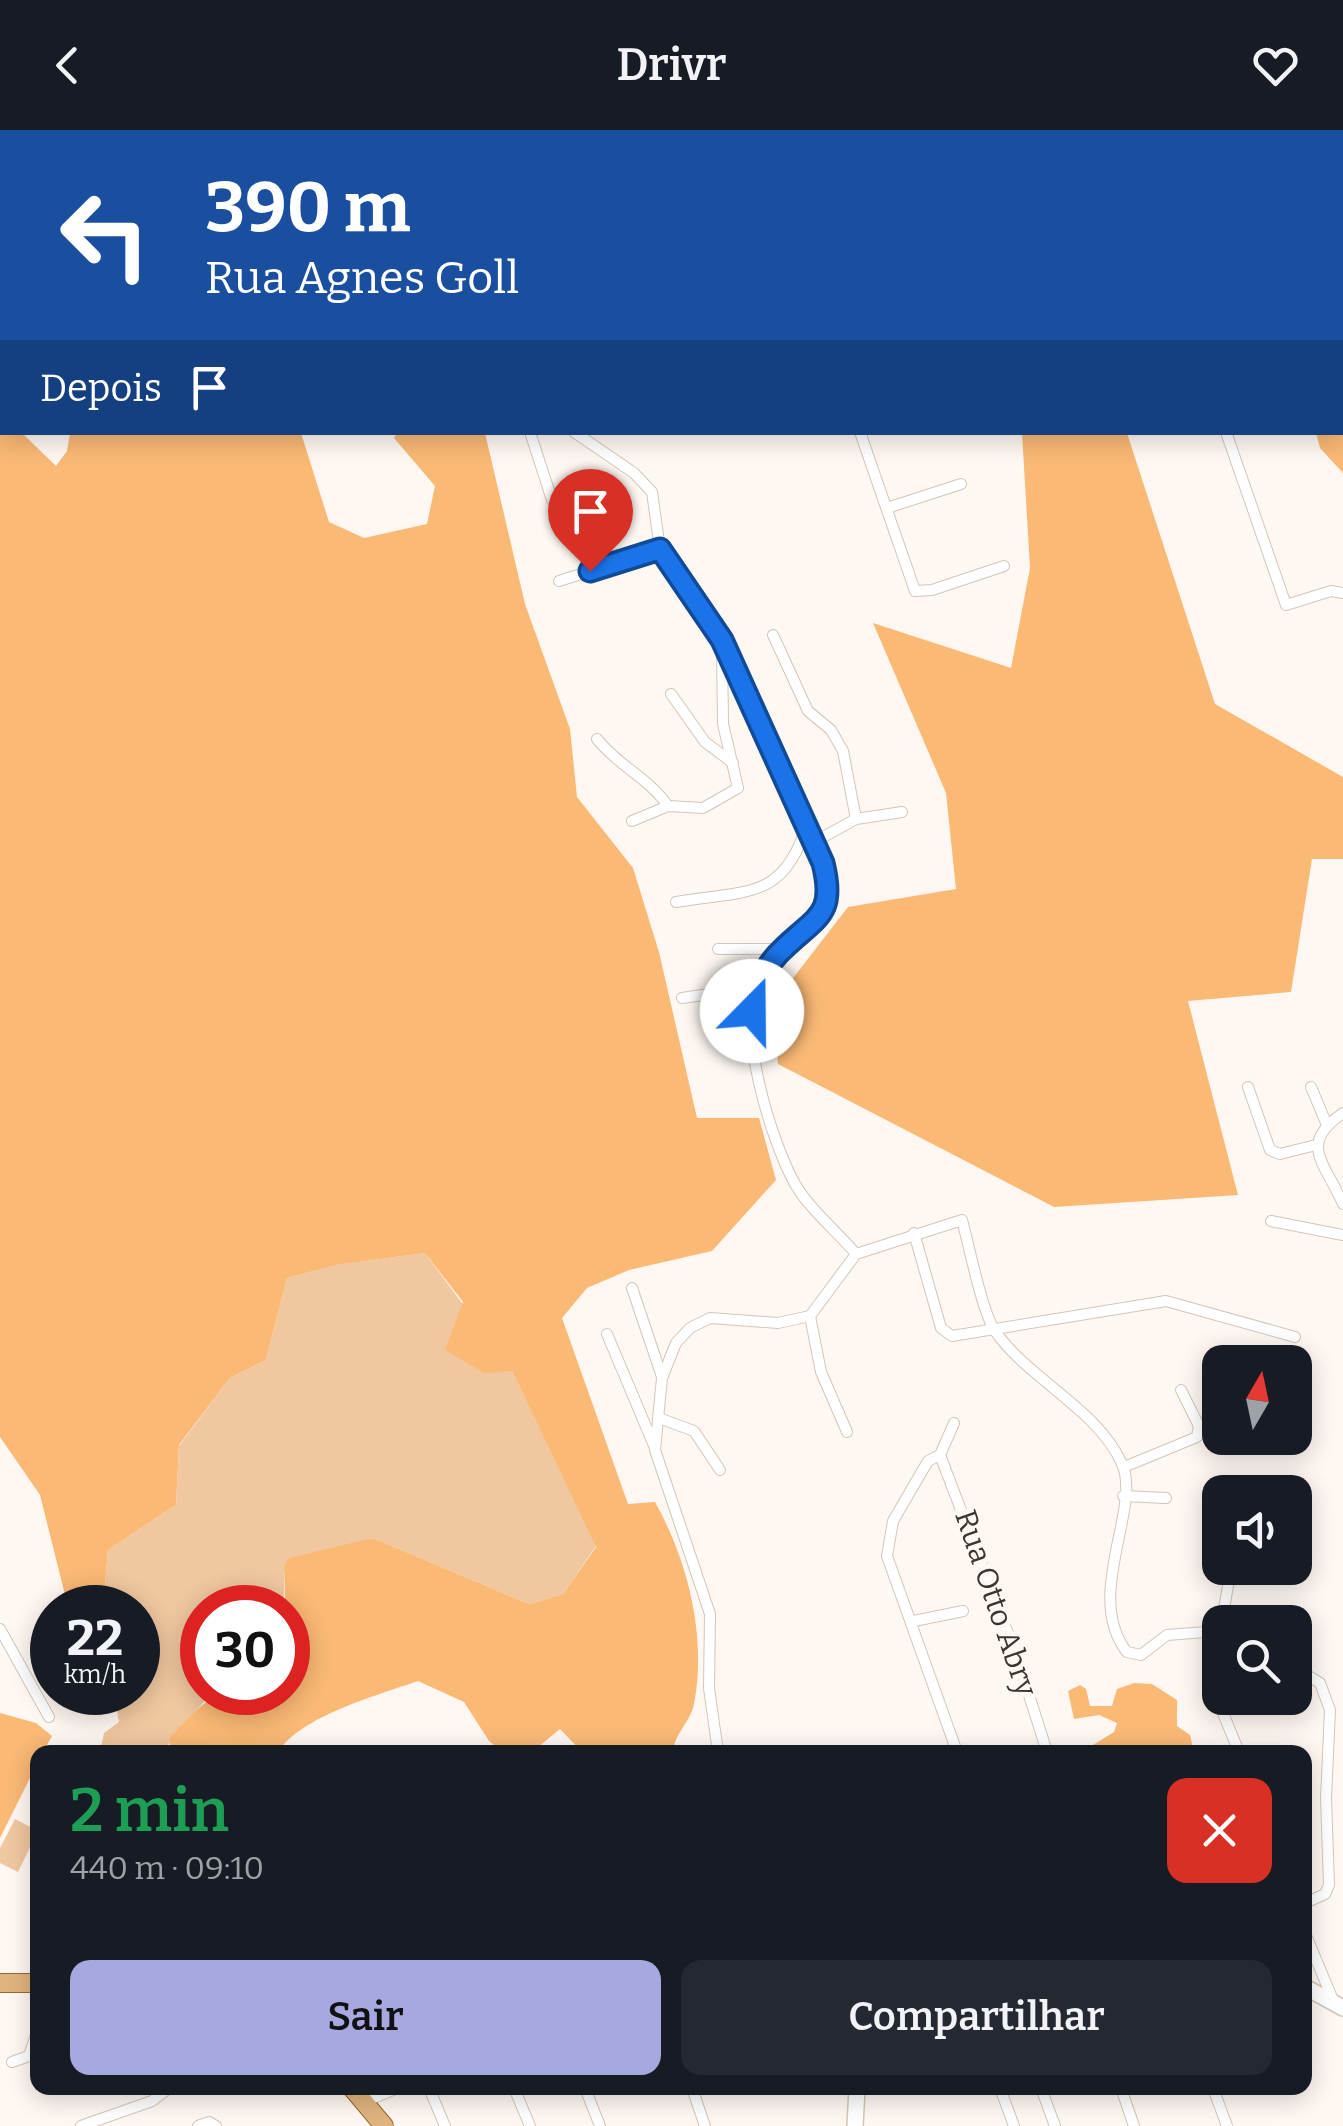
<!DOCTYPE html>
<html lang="pt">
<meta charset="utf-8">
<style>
:root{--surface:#171b24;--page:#242831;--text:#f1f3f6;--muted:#9ea1a6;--accent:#a6a8df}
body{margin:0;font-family:Bitter,serif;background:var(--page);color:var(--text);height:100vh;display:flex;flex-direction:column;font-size:38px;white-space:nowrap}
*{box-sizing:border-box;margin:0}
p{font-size:32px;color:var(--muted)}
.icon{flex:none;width:55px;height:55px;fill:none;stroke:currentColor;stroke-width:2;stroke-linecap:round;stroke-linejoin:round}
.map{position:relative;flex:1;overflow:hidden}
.side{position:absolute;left:30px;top:1615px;width:1282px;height:350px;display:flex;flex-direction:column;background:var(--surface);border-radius:20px;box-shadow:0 5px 25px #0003}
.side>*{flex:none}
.hud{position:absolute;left:0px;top:0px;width:1345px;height:305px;box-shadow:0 5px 25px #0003;background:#1a4fa0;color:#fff;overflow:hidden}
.needle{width:65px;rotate:9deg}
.fabs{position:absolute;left:1202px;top:1215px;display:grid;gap:20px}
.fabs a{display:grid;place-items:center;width:110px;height:110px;border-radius:20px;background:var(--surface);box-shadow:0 5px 25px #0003;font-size:50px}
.speed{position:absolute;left:30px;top:1455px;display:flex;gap:20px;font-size:50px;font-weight:700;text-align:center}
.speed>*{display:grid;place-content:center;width:130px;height:130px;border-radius:50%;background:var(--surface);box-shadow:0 5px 25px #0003;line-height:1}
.speed small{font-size:25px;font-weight:400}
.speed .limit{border:15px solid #d22;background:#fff;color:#111}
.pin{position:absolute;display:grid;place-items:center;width:85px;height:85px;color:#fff;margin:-102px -42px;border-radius:50% 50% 50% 0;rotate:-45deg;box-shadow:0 0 10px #0007}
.pin .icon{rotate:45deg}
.me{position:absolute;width:110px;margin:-55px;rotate:22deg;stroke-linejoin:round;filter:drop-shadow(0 0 8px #0008)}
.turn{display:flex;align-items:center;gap:35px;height:210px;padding:0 40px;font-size:45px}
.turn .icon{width:130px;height:130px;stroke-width:2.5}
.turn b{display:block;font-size:70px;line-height:85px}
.then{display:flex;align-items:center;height:95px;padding:0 40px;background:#0003;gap:20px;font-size:38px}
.round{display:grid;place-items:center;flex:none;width:105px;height:105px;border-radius:20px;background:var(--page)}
.head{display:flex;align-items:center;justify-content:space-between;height:170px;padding:0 40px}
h1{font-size:60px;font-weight:600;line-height:75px;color:#1e9e55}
.cta{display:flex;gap:20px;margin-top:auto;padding:20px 40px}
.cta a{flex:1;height:115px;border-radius:20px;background:var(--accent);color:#111;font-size:40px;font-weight:600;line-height:115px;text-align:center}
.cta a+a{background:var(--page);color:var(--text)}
header{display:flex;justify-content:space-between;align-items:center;height:130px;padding:0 40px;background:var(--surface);font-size:45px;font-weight:600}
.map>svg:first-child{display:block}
.green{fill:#f0c79f}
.forest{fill:#fab975}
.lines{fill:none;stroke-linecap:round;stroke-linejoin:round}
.minor-casing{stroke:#d5c5b6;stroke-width:12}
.secondary-casing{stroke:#d5c5b6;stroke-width:18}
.primary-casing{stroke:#9a672a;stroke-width:20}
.minor{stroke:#fff;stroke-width:10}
.secondary{stroke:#fff;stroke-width:15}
.primary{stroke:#e0b47d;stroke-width:18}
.route-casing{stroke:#114b97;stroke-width:25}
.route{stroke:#1a73e8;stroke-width:18}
.labels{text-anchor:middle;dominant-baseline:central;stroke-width:10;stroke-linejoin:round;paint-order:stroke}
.street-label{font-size:30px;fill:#3c352f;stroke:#fff8f2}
</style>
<header><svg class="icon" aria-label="back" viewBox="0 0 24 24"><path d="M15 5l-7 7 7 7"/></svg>Drivr<svg class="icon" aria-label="heart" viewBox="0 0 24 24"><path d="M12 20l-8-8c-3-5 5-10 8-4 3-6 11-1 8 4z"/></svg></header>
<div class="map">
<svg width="1343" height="1996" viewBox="0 0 1343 1996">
<rect width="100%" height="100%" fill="#fff8f2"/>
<g class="green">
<path d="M425 1123 512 1241 596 1416 563 1464 529 1474 373 1408 284 1436V1477L202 1478V1562L218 1563 206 1569 162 1622H100L104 1603 119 1592 114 1563 138 1562V1478L103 1477 108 1420 176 1375 179 1316 230 1248 266 1230 287 1148 335 1135Z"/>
<path d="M15 1689 38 1701 18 1742 0 1733V1718Z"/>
</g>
<g class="forest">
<path d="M370 0H788L371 2Z"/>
<path d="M1230 0H1343V343L1320 318 1316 303 1342 302V2Z"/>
<path d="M0 281 2 302 22 303 56 336 67 321 70 303H301L329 392 364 408 427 394 435 356 394 308 397 303H485L525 474 570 599 577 667 633 738 659 822 697 988H759L776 1050 712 1121 629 1140 587 1158 562 1188 628 1374 655 1372C688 1431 707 1507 694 1574 691 1591 674 1604 673 1622H582L560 1599 532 1622H503L489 1611 464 1572 418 1551C378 1565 301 1586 278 1622H171L169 1609C220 1554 214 1562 288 1562L284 1436 289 1428 373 1408 529 1474 563 1464 596 1417 512 1241 484 1243 445 1220 463 1172 425 1123 336 1135 287 1148 266 1230 230 1248 179 1315 176 1375 108 1420 103 1477H68L40 1365 0 1307Z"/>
<path d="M1022 303H1127L1215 574 1343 647V729H1312L1291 862 1188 871 1238 1065 1054 1077 778 934 773 874 848 777 956 759 946 663 873 493 1011 538 1030 438Z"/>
<path d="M1134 1553 1152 1554 1177 1570V1596L1190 1605 1194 1622H1090L1093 1615 1114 1602 1117 1593 1099 1585 1074 1589 1068 1561 1080 1555 1086 1559 1090 1576H1112L1117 1559Z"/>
<path d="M0 1583 36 1593 52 1606 43 1622H38L37 1634 0 1708Z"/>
</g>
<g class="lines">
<defs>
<g id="minor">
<path d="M1060 0 1061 2"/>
<path d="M1150 2 1151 0"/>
<path d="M0 227 2 226"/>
<path d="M530 302 552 370 584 363"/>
<path d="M574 302 634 343 652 362 660 419 722 510 823 733C840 798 787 804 759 853 735 896 772 1013 795 1054 810 1080 837 1101 856 1124"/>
<path d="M860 302 915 461 932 460 1004 436"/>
<path d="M1226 302 1286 475 1331 461 1343 463"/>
<path d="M887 378 961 354"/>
<path d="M559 451 660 419"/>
<path d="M773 505 808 581 831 600 843 621 856 689"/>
<path d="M671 564 705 612 733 633"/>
<path d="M597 609C618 636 649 648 668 676"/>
<path d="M632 691 668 676 703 678 738 658 723 594 722 517"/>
<path d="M814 712 856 689 902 682"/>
<path d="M676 772C746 760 784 771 807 694"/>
<path d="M718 819H782"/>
<path d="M682 868 757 857"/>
<path d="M1248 957 1270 1020 1280 1024 1316 1015"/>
<path d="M1311 957 1327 995"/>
<path d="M1343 983C1298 1014 1324 1031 1343 1074"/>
<path d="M1271 1091 1343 1105"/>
<path d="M914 1103 941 1198 952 1206 1166 1171 1295 1207"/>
<path d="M632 1158 662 1247"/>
<path d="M810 1186 821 1242 847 1302"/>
<path d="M607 1204 655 1318"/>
<path d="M659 1288 694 1301 720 1340"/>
<path d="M954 1293 940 1325 928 1331 893 1391 887 1426 957 1622"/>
<path d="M940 1325 1017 1527 1047 1622"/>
<path d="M1124 1337 1197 1307 1199 1296 1181 1260"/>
<path d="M1123 1366 1166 1368"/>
<path d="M914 1491 963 1481"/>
<path d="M0 1499 49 1587"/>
<path d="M1297 1539 1320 1553 1330 1580 1326 1668 1329 1755 1325 1764 1305 1773"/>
<path d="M1218 1571 1239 1622"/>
<path d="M718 1622 709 1558 710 1484 655 1320 662 1248 676 1213 690 1198 710 1188 778 1193 810 1186 856 1124 962 1090C969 1115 982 1182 995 1201 1029 1250 1098 1279 1122 1334 1142 1378 1083 1466 1127 1522L1141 1525 1167 1505 1206 1502 1223 1485 1231 1438"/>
<path d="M1305 1803 1333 1870"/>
<path d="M12 1932 29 1926 38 1899"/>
<path d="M429 1958 445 1996"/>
<path d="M514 1958 530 1996"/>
<path d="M585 1958 600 1996"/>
<path d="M692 1958 705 1996"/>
<path d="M1000 1958 1014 1996"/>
<path d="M1041 1958 1055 1996"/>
<path d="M1121 1958 1134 1996"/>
<path d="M1213 1958 1227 1996"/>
<path d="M366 1971 398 1958"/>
<path d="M81 1996 152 1971 169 1958"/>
<path d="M198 1996 209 1992 216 1996"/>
</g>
<g id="secondary">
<path d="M1305 1857 1343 1878"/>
<path d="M855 1996 857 1958"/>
</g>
<g id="primary">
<path d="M0 1853H38"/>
<path d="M352 1958 384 1996"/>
</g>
</defs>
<use href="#minor" class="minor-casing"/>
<use href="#secondary" class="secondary-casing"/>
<use href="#primary" class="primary-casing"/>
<use href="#minor" class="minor"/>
<use href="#secondary" class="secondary"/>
<use href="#primary" class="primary"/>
</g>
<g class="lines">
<defs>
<path id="route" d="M590 441 660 419 722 510 823 733C836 785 817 786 784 818 766 834 756 858 752 881"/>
</defs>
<use href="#route" class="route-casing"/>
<use href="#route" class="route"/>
</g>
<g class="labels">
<g class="street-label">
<text transform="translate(996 1473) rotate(71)">Rua Otto Abry</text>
</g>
</g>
</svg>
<div class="fabs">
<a><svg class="needle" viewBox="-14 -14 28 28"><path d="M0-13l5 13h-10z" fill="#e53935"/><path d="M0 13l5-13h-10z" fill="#9ea1a6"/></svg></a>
<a><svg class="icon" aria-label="sound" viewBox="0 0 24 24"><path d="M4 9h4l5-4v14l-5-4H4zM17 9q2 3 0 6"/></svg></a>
<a><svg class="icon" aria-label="search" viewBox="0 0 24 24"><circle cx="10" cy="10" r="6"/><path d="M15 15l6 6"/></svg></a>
</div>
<div class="speed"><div>22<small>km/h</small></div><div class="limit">30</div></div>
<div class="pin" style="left:590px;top:441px;background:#d93025"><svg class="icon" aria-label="arrive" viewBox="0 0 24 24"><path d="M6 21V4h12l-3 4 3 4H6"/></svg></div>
<svg class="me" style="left:752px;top:881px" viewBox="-20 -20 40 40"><circle r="19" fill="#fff"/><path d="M0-13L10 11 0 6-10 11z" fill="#1a73e8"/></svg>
<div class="hud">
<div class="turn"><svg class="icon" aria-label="left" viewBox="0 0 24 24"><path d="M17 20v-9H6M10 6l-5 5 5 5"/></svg><div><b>390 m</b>Rua Agnes Goll</div></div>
<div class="then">Depois<svg class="icon" aria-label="arrive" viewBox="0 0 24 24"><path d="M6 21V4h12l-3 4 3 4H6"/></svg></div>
</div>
<section class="side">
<div class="head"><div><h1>2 min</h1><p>440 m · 09:10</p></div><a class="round" style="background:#d93025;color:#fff"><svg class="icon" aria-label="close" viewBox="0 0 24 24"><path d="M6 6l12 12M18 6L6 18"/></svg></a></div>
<div class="cta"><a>Sair</a><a>Compartilhar</a></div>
</section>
</div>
